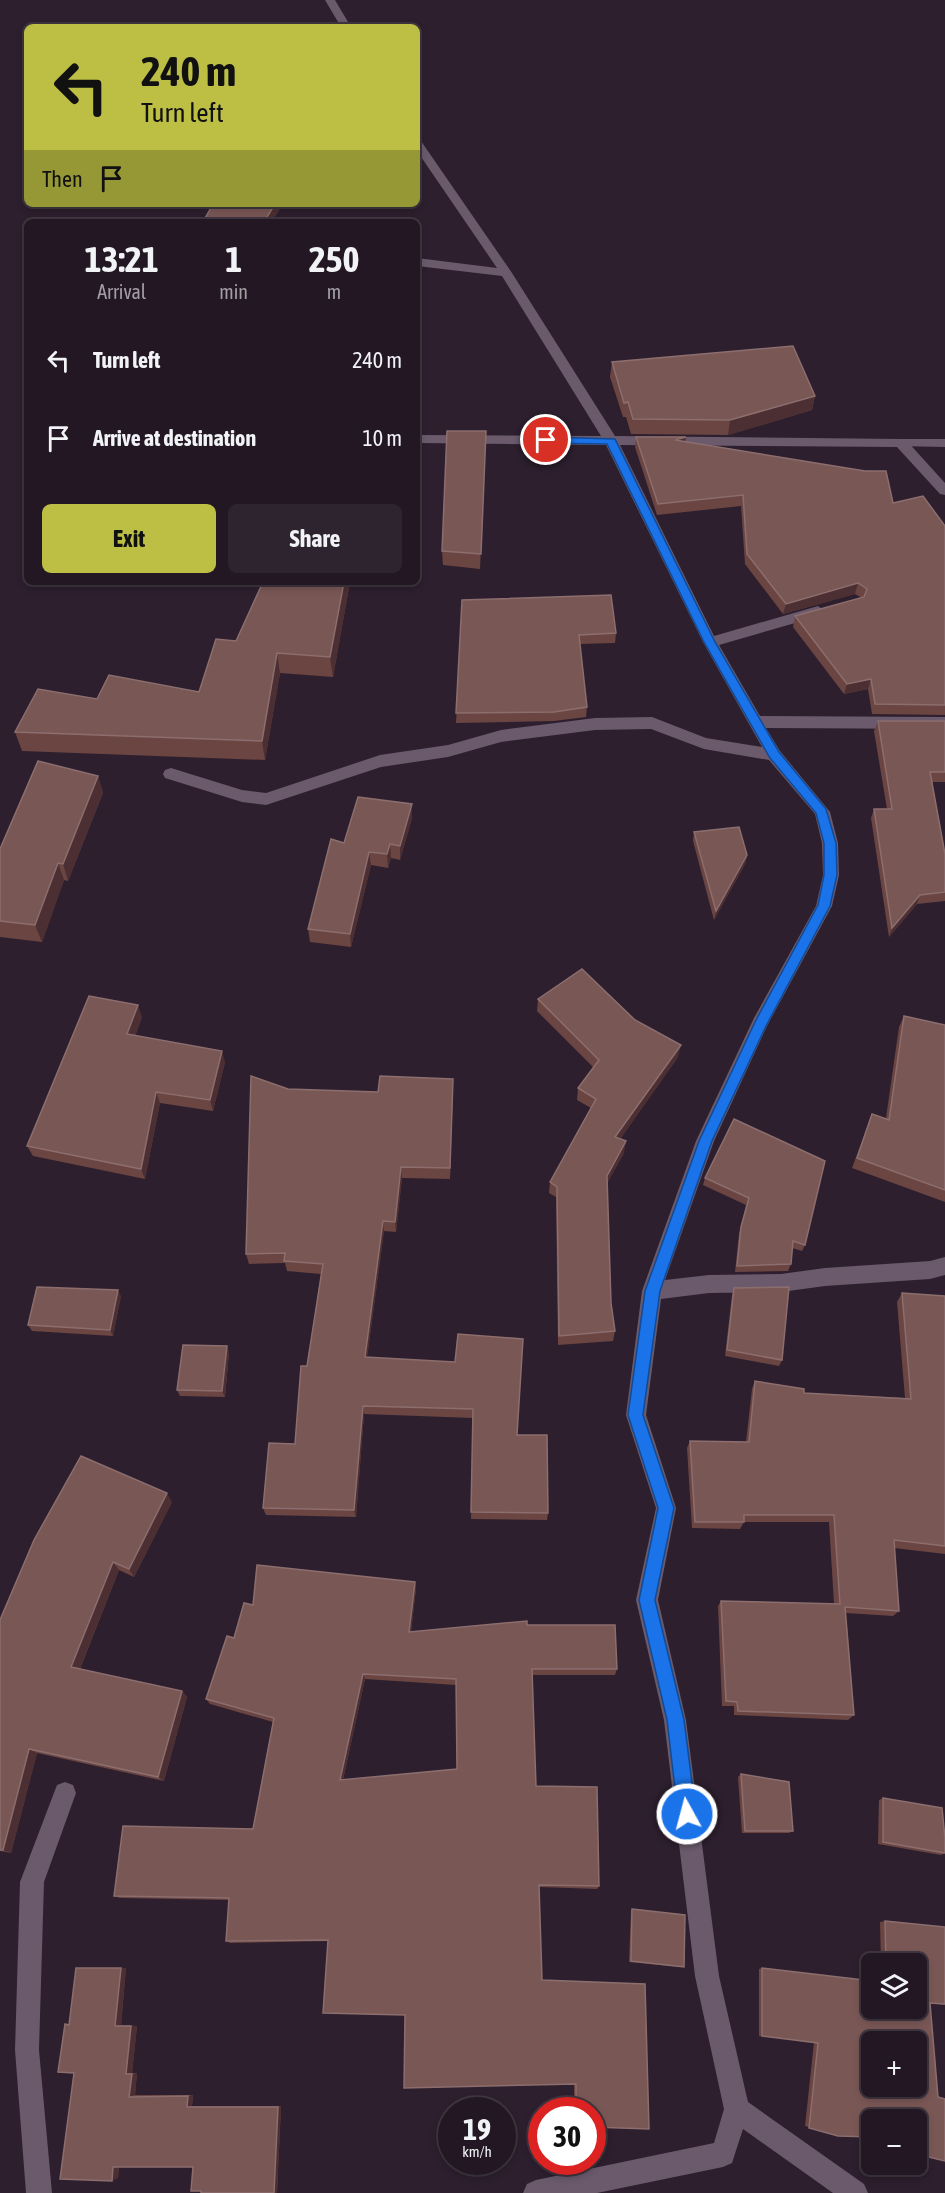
<!DOCTYPE html>
<meta charset="utf-8">
<style>
:root{--surface:#221722;--page:#2e242f;--text:#f1f3f6;--muted:#a29fa5;--line:#3f3640;--accent:#bcbf44}
body{margin:0;font-family:"Asap Condensed",sans-serif;background:var(--page);color:var(--text);height:100vh;display:flex;flex-direction:column;font-size:22px;white-space:nowrap}
*{box-sizing:border-box;margin:0}
p{font-size:20px;color:var(--muted)}
.icon{flex:none;width:33px;height:33px;fill:none;stroke:currentColor;stroke-width:2;stroke-linecap:round;stroke-linejoin:round}
.map{position:relative;flex:1;overflow:hidden}
.drawer{position:absolute;left:24px;top:219px;width:396px;height:366px;display:flex;flex-direction:column;background:var(--surface);border-radius:9px;box-shadow:0 3px 9px #0003,0 0 0 2px var(--line)}
.drawer>*{flex:none}
.top-card{position:absolute;left:24px;top:24px;width:396px;height:183px;border-radius:9px;box-shadow:0 3px 9px #0003,0 0 0 2px var(--line);background:#bcbf44;color:#111;overflow:hidden}
.fabs{position:absolute;left:861px;top:1953px;display:grid;gap:12px}
.fabs a{display:grid;place-items:center;width:66px;height:66px;border-radius:9px;background:var(--surface);box-shadow:0 3px 9px #0003,0 0 0 2px var(--line);font-size:30px}
.speed{position:absolute;left:438px;top:2097px;display:flex;gap:12px;font-size:30px;font-weight:700;text-align:center}
.speed>*{display:grid;place-content:center;width:78px;height:78px;border-radius:50%;background:var(--surface);box-shadow:0 3px 9px #0003,0 0 0 2px var(--line);line-height:1}
.speed small{font-size:15px;font-weight:400}
.speed .limit{border:9px solid #d22;background:#fff;color:#111}
.pin{position:absolute;display:grid;place-items:center;width:51px;height:51px;color:#fff;margin:-26px;border:3px solid #fff;border-radius:50%;box-shadow:0 2px 6px #0007}
.me{position:absolute;width:66px;margin:-33px;rotate:353deg;stroke-linejoin:round;filter:drop-shadow(0 0 4px #0008)}
.turn{display:flex;align-items:center;gap:21px;height:126px;padding:0 18px;font-size:27px}
.turn .icon{width:78px;height:78px;stroke-width:2.5}
.turn b{display:block;font-size:42px;line-height:51px}
.then{display:flex;align-items:center;height:57px;padding:0 18px;background:#0003;gap:12px;font-size:22px}
.eta{display:flex;justify-content:space-evenly;align-items:center;height:102px;text-align:center}
.eta b{font-size:36px;font-weight:700;line-height:42px}
.action{display:flex;gap:12px;margin-top:auto;padding:12px 18px}
.action a{flex:1;height:69px;border-radius:9px;background:var(--accent);color:#111;font-size:24px;font-weight:700;line-height:69px;text-align:center}
.action a+a{background:var(--page);color:var(--text)}
ul{padding:0;list-style:none}
li{display:flex;align-items:center;gap:18px;height:78px;padding:0 18px}
li div{flex:1}
li b{display:block;font-size:22px}
li em{font-style:normal}
.map>svg:first-child{display:block}
.lines{fill:none;stroke-linecap:round;stroke-linejoin:round}
.service{fill:#6a5a6c;fill-rule:evenodd}
.minor{fill:#6a5a6c;fill-rule:evenodd}
.wall{fill:#6a4542;fill-rule:evenodd}
.shaded-wall{fill:#4c2f32}
.building{fill:#795755;stroke:#8c6e6e;stroke-width:1.5;fill-rule:evenodd}
.route{fill:#1a73e8;stroke:#114b97;stroke-width:1.5}
</style>
<div class="map">
<svg width="945" height="2193" viewBox="0 0 945 2193">
<rect width="100%" height="100%" fill="#2d1f2e"/>
<g class="lines">
<path class="service" d="M901 439H945V447L896 446 894 443 896 440Z"/>
<g class="minor">
<path d="M325 0H335L351 27H341Z"/>
<path d="M417 140 421 141 512 273 615 436 901 439 906 440 945 483V495L940 494 897 447 620 445 714 636 818 606 825 611 823 615 719 645 760 716 945 717V729L766 728 780 751 830 812 838 843 839 875 832 906 767 1026 714 1141 665 1280 709 1275 781 1274 825 1268 930 1261 945 1257V1275L930 1279 825 1286 781 1292 709 1293 661 1299 646 1415 676 1508 658 1600 686 1720 719 1976 748 2102 864 2184 868 2193H833L743 2129 732 2163 723 2167 597 2193H523L527 2184 536 2180 714 2143 724 2109 695 1976 664 1720 636 1600 656 1508 626 1415 642 1291 696 1141 754 1018 816 906 823 875 822 843 815 814 769 760 704 749 651 729 595 730 501 742 448 757 381 767 266 805 242 802 165 778 163 774 165 770 171 768 242 790 266 793 380 755 448 745 501 730 595 718 652 717 706 738 762 747 703 642 606 445 417 443V435L601 436 502 276 417 266V258L497 268 417 151Z"/>
<path d="M65 1782 73 1785 76 1793 44 1882 39 2050 52 2193H26L15 2050 20 1882 57 1785Z"/>
</g>
</g>
<g class="wall">
<path d="M612 362 815 396 812 410 728 435 631 434 626 417H623L610 377Z"/>
<path d="M486 431 480 569 443 565 442 551Z"/>
<path d="M636 437H686L685 442 893 503 945 526V715L872 714 868 689 844 694 793 627 795 616 862 598 855 594 783 614 745 564 741 506 657 515 635 447Z"/>
<path d="M263 582H350L333 677 280 673 265 760 22 751 15 732 97 699 199 692 236 641Z"/>
<path d="M462 600 616 633 615 643 580 644 587 707 586 717 554 721 456 723Z"/>
<path d="M878 721H945V782H932L945 854V901L917 904 889 937 871 818 874 809H887L874 731Z"/>
<path d="M98 776 103 793 68 881 64 880 42 942 0 937V849Z"/>
<path d="M412 818 400 860 391 858 388 868 371 865 351 947 310 942 308 929 344 843Z"/>
<path d="M694 832 747 855 745 864 714 920 693 841Z"/>
<path d="M538 999 635 1020 678 1057 620 1139 624 1153 607 1183 611 1303 615 1331 613 1341 558 1345 556 1197 549 1193 550 1182 591 1108 577 1100 578 1088 594 1068 537 1011Z"/>
<path d="M904 1016 945 1025V1202L852 1168 872 1114 886 1118 899 1027Z"/>
<path d="M142 1017 135 1036 225 1062 213 1111 160 1103 145 1179 33 1156 27 1146Z"/>
<path d="M288 1089 378 1092 453 1091 450 1179 402 1178 396 1232 384 1231 367 1358 455 1362 517 1435 548 1513 547 1520 471 1519 473 1418 364 1414 356 1517 266 1515 263 1508 295 1444 321 1274 287 1271 285 1263 249 1264 246 1254Z"/>
<path d="M734 1119 805 1245 802 1251 792 1248 791 1264 788 1271 735 1272 739 1234 746 1205 703 1185 705 1178Z"/>
<path d="M734 1288 782 1360 779 1366 725 1356 732 1295Z"/>
<path d="M902 1293 945 1296V1554L894 1548 899 1611 893 1616 846 1613 854 1715 848 1720 734 1715V1706H722L718 1606 721 1601 834 1604 829 1522H744L740 1529 692 1528 687 1448 690 1441 746 1442 752 1389 755 1381 804 1393 905 1398 897 1302Z"/>
<path d="M121 1296 113 1336 32 1331 28 1325Z"/>
<path d="M229 1352 225 1397 180 1396 177 1390Z"/>
<path d="M172 1502 134 1577 119 1570 80 1669 182 1691 187 1697 164 1781 37 1753 11 1853 0 1851V1620Z"/>
<path d="M415 1582 416 1589 411 1632 527 1625 617 1669 615 1675H532L536 1786 599 1886 597 1889 539 1887 542 1980 592 2110H574V2084L405 2015 328 1941 230 1943 226 1941 229 1900 120 1898 114 1896 253 1829 273 1722 210 1704 206 1699 234 1638 253 1605ZM365 1679 456 1685 457 1769 343 1780Z"/>
<path d="M741 1774 793 1831 789 1833H742L738 1777Z"/>
<path d="M883 1798 945 1838V1853L941 1855 878 1844 879 1800Z"/>
<path d="M632 1909 684 1967H682L629 1962 631 1910Z"/>
<path d="M885 1921 945 1934V2005L930 2003 916 2120 838 2136 805 2126 814 2042 759 2036V1969L762 1968 872 2008 916 1964H881L880 1922Z"/>
<path d="M121 1968H126L121 2025 137 2026 132 2073H137L135 2095H193L192 2106H281L277 2193H201V2191L193 2167H119L118 2178 74 2073 69 2025Z"/>
</g>
<g class="shaded-wall">
<path d="M275 204H283L272 222H264Z"/>
<path d="M815 396 812 410 728 435 730 420Z"/>
<path d="M686 437 684 448 675 440Z"/>
<path d="M344 582H350L333 677 330 657Z"/>
<path d="M858 583 855 594 783 614 786 604Z"/>
<path d="M277 653 280 673 265 760 262 741Z"/>
<path d="M871 679 868 689 844 694 847 684Z"/>
<path d="M98 776 103 793 68 881 63 864Z"/>
<path d="M412 804V818L400 860V846Z"/>
<path d="M390 844 391 858 388 868 387 854Z"/>
<path d="M369 852 371 865 351 947 350 934Z"/>
<path d="M747 855 745 864 714 920 716 911Z"/>
<path d="M58 863 64 880 42 942 35 925Z"/>
<path d="M920 895 917 904 889 937 892 928Z"/>
<path d="M138 1005 142 1017 131 1046 127 1034Z"/>
<path d="M681 1045 678 1057 614 1148 615 1137Z"/>
<path d="M222 1051 225 1062 213 1111 210 1100Z"/>
<path d="M453 1079V1091L450 1179V1168Z"/>
<path d="M156 1092 160 1103 145 1179 141 1169Z"/>
<path d="M626 1141 624 1153 605 1187 607 1176Z"/>
<path d="M401 1167 402 1178 396 1232 395 1222Z"/>
<path d="M383 1221 384 1231 366 1366 365 1357Z"/>
<path d="M118 1290 121 1296 113 1336 110 1330Z"/>
<path d="M227 1346 229 1352 225 1397 222 1391Z"/>
<path d="M363 1406 364 1414 356 1517 354 1510Z"/>
<path d="M167 1493 172 1502 134 1577 129 1569Z"/>
<path d="M113 1562 119 1570 78 1673 71 1667Z"/>
<path d="M415 1582 416 1589 410 1638 409 1632Z"/>
<path d="M363 1674 365 1679 342 1784 340 1780Z"/>
<path d="M182 1691 187 1697 164 1781 158 1777Z"/>
<path d="M29 1749 37 1753 11 1853 3 1850Z"/>
<path d="M121 1968H126L121 2025 115 2026Z"/>
<path d="M131 2026H137L132 2073 126 2074Z"/>
<path d="M137 2073 135 2095 129 2097 132 2074Z"/>
<path d="M193 2095 192 2106 187 2107 188 2096Z"/>
<path d="M281 2106 277 2193H274L278 2107Z"/>
<path d="M119 2165 118 2178 112 2181 113 2167Z"/>
</g>
<g class="building">
<path d="M213 204H275L264 222H203Z"/>
<path d="M793 346 815 396 730 420 633 419 628 402 624 403 612 362Z"/>
<path d="M447 431H486L481 554 442 551Z"/>
<path d="M636 437H686L675 440 865 471H886L893 503 923 496 945 526V705L875 704 871 679 847 684 795 616 864 597 867 589 858 583 786 604 747 554 743 495 658 504Z"/>
<path d="M263 582H344L330 657 277 653 262 741 15 732 38 689 97 699 109 675 199 692 216 639 236 641Z"/>
<path d="M611 595 616 633 579 635 587 707 554 712 456 713 462 600Z"/>
<path d="M878 721H945V772H930L945 854V892L920 895 892 928 874 809H892Z"/>
<path d="M38 761 98 776 63 864 58 863 35 925 0 921V849Z"/>
<path d="M358 797 412 804 400 846 390 844 387 854 369 852 350 934 308 929 331 839 344 843Z"/>
<path d="M739 827 747 855 716 911 694 832Z"/>
<path d="M582 969 635 1020 681 1045 615 1137 626 1141 607 1176 611 1303 615 1331 559 1336 557 1187 550 1182 596 1099 578 1088 599 1060 538 999Z"/>
<path d="M89 996 138 1005 127 1034 222 1051 210 1100 156 1092 141 1169 27 1146Z"/>
<path d="M904 1016 945 1025V1190L857 1158 872 1114 889 1120Z"/>
<path d="M251 1076 288 1089 378 1092 380 1076 453 1079 450 1168 401 1167 395 1222 383 1221 365 1357 455 1362 458 1334 523 1339 517 1435H547L548 1513 471 1512 473 1409 363 1406 354 1510 263 1508 269 1443 295 1444 301 1366H307L323 1264 284 1261 285 1253 246 1254Z"/>
<path d="M734 1119 825 1161 805 1245 793 1241 791 1264 737 1266 741 1227 749 1198 705 1178Z"/>
<path d="M37 1287 118 1290 110 1330 28 1325Z"/>
<path d="M789 1287 782 1360 727 1350 734 1288Z"/>
<path d="M902 1293 945 1296V1546L894 1540 899 1611 845 1607 854 1715 738 1711 737 1702 726 1701 721 1601 840 1604 834 1515H744V1522H695L690 1441 749 1442 755 1381 804 1389V1393L911 1399Z"/>
<path d="M183 1345 227 1346 222 1391 177 1390Z"/>
<path d="M81 1456 167 1493 129 1569 113 1562 71 1667 182 1691 158 1777 29 1749 3 1850H0V1620L34 1540Z"/>
<path d="M257 1565 415 1582 409 1632 527 1621V1625H615L617 1669H532L536 1786 597 1787 599 1886 539 1885 542 1980 645 1984 649 2129 592 2127V2110H576V2084L404 2088 405 2015 323 2013 328 1940 226 1941 229 1898 114 1896 123 1826 253 1829 274 1718 206 1699 227 1636 234 1638 244 1603 253 1605ZM363 1674 456 1679 457 1769 340 1780Z"/>
<path d="M741 1774 789 1782 793 1831H745Z"/>
<path d="M883 1798 942 1808 945 1838V1853L883 1842Z"/>
<path d="M632 1909 685 1915 684 1967 631 1961Z"/>
<path d="M885 1921 945 1927V2004L930 2003 938 2097 945 2099V2161L916 2154V2120H872V2137L838 2136 809 2128 818 2043 762 2036V1968L872 1981V2008H916V1964H886ZM872 2042H916V2086H872Z"/>
<path d="M76 1968H121L115 2026H131L126 2074H132L129 2097 188 2096 187 2107H278L274 2193H201V2191H191L193 2167H113L112 2181 60 2179 74 2073 58 2072 65 2024 69 2025Z"/>
</g>
<path class="route" d="M546 437 615 439 715 642 779 752 826 809 836 843 837 875 830 906 766 1026 712 1141 660 1291 643 1415 674 1508 655 1600 684 1720 696 1814 693 1820 687 1822 681 1820 678 1814 667 1720 639 1600 658 1508 628 1415 645 1291 699 1141 756 1020 818 905 824 875V843L816 813 770 758 704 642 607 444 543 443 541 440Z"/>
</svg>
<div class="fabs">
<a><svg class="icon" aria-label="layers" viewBox="0 0 24 24"><path d="M12 4l9 5-9 5-9-5zM3 14l9 5 9-5"/></svg></a>
<a>+</a>
<a>−</a>
</div>
<div class="speed"><div>19<small>km/h</small></div><div class="limit">30</div></div>
<div class="pin" style="left:546px;top:440px;background:#d93025"><svg class="icon" aria-label="arrive" viewBox="0 0 24 24"><path d="M6 21V4h12l-3 4 3 4H6"/></svg></div>
<svg class="me" style="left:687px;top:1814px" viewBox="-20 -20 40 40"><circle r="17" fill="#1a73e8" stroke="#fff" stroke-width="3"/><path d="M0-11L8 9 0 5-8 9z" fill="#fff"/></svg>
<div class="top-card">
<div class="turn"><svg class="icon" aria-label="left" viewBox="0 0 24 24"><path d="M17 20v-9H6M10 6l-5 5 5 5"/></svg><div><b>240 m</b>Turn left</div></div>
<div class="then">Then<svg class="icon" aria-label="arrive" viewBox="0 0 24 24"><path d="M6 21V4h12l-3 4 3 4H6"/></svg></div>
</div>
<section class="drawer">
<div class="eta">
<div><b>13:21</b><p>Arrival</p></div>
<div><b>1</b><p>min</p></div>
<div><b>250</b><p>m</p></div>
</div>
<ul>
<li><svg class="icon" aria-label="left" viewBox="0 0 24 24"><path d="M17 20v-9H6M10 6l-5 5 5 5"/></svg><div><b>Turn left</b></div><em>240 m</em></li>
<li><svg class="icon" aria-label="arrive" viewBox="0 0 24 24"><path d="M6 21V4h12l-3 4 3 4H6"/></svg><div><b>Arrive at destination</b></div><em>10 m</em></li>
</ul>
<div class="action"><a>Exit</a><a>Share</a></div>
</section>
</div>
